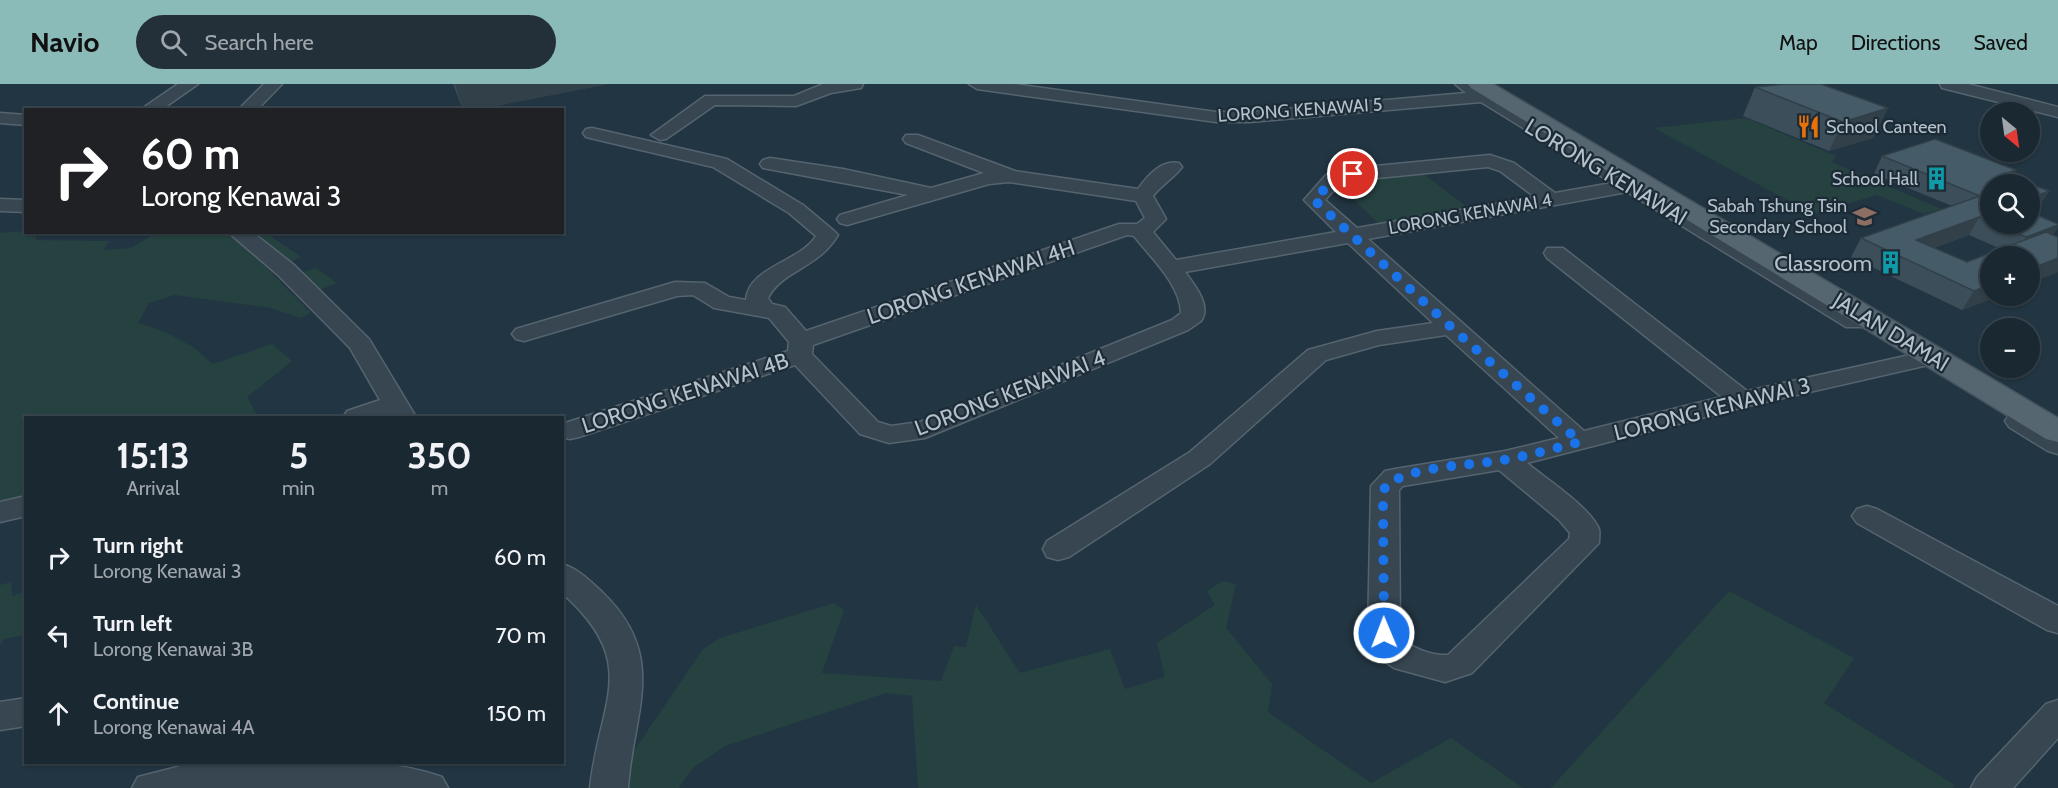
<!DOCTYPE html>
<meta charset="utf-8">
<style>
:root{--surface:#1a2832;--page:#23303a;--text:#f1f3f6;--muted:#9fa6ac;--line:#38444d;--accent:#8bbbb9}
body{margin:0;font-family:Cabin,sans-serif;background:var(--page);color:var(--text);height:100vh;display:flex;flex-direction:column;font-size:22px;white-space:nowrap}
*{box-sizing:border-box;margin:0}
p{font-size:20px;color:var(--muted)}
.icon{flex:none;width:33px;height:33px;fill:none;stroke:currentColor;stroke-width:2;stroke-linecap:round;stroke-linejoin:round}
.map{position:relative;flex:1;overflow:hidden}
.drawer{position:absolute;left:24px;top:332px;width:540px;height:348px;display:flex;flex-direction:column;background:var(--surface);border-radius:0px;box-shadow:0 2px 4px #0004,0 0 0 2px var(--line)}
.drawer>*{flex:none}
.guide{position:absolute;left:24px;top:24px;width:540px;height:126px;border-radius:0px;box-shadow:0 2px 4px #0004,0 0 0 2px var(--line);background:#202124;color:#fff;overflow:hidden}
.needle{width:39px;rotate:151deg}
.controls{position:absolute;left:1980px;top:18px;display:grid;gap:12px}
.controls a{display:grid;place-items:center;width:60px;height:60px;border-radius:50%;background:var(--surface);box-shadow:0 2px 4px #0004,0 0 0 2px var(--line);font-size:30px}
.pin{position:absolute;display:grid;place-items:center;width:51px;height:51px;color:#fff;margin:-26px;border:3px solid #fff;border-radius:50%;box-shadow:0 2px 6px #0007}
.me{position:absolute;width:66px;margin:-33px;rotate:359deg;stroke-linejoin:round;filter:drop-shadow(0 0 4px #0008)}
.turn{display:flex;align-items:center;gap:21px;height:126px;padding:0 18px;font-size:27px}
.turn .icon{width:78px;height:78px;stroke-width:2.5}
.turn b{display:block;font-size:42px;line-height:51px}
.eta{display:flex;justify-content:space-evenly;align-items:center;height:102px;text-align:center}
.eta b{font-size:36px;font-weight:800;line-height:42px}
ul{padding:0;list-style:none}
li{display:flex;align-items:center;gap:18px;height:78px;padding:0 18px}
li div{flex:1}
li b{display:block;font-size:22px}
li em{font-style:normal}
header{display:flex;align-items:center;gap:36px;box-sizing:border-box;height:84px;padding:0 30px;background:var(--accent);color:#111}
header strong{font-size:28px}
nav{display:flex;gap:33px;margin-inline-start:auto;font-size:21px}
.search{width:420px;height:54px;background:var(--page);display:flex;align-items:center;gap:15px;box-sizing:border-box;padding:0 21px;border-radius:33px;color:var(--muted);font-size:22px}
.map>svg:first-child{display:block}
.green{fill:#254241}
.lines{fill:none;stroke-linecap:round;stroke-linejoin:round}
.minor-casing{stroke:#55646f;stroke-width:3}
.major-casing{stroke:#43525d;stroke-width:3}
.minor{fill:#374651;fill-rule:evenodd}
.major{fill:#556671;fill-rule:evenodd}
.wall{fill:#3c4e59;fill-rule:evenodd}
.shaded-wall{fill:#314049}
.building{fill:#465b68;stroke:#314049;stroke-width:1.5}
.route{stroke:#1a73e8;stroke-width:10;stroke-dasharray:0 18}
.labels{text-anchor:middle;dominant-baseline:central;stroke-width:4.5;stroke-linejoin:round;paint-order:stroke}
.far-street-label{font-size:18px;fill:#b3c1cc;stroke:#1c2b36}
.far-poi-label{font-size:18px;fill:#b3c1cc;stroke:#1c2b36;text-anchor:end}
.street-label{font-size:22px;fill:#b3c1cc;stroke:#1c2b36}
.poi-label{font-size:22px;fill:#b3c1cc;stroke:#1c2b36;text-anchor:end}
</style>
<header>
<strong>Navio</strong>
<div class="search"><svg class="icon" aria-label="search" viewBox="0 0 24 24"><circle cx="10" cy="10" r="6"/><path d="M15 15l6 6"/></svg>Search here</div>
<nav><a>Map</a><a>Directions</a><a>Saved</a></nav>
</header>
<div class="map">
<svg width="2058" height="704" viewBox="0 0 2058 704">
<rect width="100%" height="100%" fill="#223542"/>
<g class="green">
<path d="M1746 34 1836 72 1832 78 1946 127 1941 125 1924 130 1877 111 1813 130 1654 44Z"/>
<path d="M1421 88 1471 126 1380 141 1353 115 1329 107 1341 94Z"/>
<path d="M25 147 35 149 36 156 110 157 103 166 131 164 156 149H229L235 152 311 229 300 234 271 224 175 211 149 219 138 239 165 248 193 263 213 280 272 260 292 277 247 313 258 333H26L25 412 0 419V149Z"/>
<path d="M253 149H266L301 173 287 179 251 150Z"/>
<path d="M316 184 337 199 319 206 300 189Z"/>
<path d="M1222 497 1236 500 1226 544 1272 600 1268 628 1371 699 1451 654 1523 704H918L912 612 886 609 725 662 693 684 679 704H625L627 677 703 565 720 554 834 519 844 526 822 589 941 597 954 562 966 563 976 521 1020 589 1110 565 1125 605 1165 593 1157 559 1215 521 1207 507Z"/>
<path d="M11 498 12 512 25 508V551L4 555 0 561V501Z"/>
<path d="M1729 507 1854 574 1824 619 1955 701 1952 704H1551Z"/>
</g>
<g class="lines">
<defs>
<g id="minor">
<path d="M178 0H198L161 26H140Z"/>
<path d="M264 0H282L257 26H238Z"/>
<path d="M823 0H863L861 4 831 9 796 22 715 21 666 55 660 56 651 51 705 12H794Z"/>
<path d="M969 0H1014L1216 28H1250L1466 9 1455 0H1475L1862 233 1866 238 1862 243H1846L1627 108 1368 155 1584 347 1722 313 1547 174 1544 169 1547 164H1563L1747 307 1919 269 1928 271 1931 276 1928 281 1744 323 1527 379C1546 395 1589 422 1599 445 1600 449 1599 454 1599 459L1472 589 1445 598 1394 584 1377 572 1368 549 1371 402 1385 387 1395 385 1505 367 1559 354 1446 251 1379 261 1326 276 1210 380 1069 473 1058 476 1047 473 1043 465 1047 457 1190 368 1308 266 1377 247 1433 239 1348 159 1185 188C1194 200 1212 222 1201 237L1188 246 925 354 889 359 860 350 795 281 579 353 570 355 562 353V340L788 267 789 258 769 234 714 224 693 211 677 212 524 257 516 255 512 250 516 245 675 198 705 199 729 213 746 216C748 183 800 178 816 152L789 129 713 83 586 53 583 49 586 45 592 44 727 75 803 121 834 147 838 151C818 185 782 186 768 214L772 220 785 223 806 247 1119 140H1137L1145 134 1136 117 1009 98 989 100 847 141 840 139 837 135 840 131 908 111 763 84 760 80 763 76 770 74 843 85 931 104 984 89 906 59 903 55 906 51H918L1015 87 1138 105C1147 92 1162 75 1179 79L1182 83C1174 94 1161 101 1153 112L1166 135 1153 148 1176 176 1336 148 1304 116 1326 91 1344 85 1490 71 1514 79 1555 109 1612 99 1481 18 1250 38H1216L977 5ZM1488 83 1500 87 1535 113 1357 144 1325 116 1340 99 1347 97ZM1127 151 1134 152C1151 174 1180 200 1181 229L1172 236 920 338 891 342 878 338 812 270 813 261ZM1499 386 1559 436 1570 449 1569 455 1448 571C1433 572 1406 564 1400 549L1399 406 1403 402Z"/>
<path d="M1940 0H1968L2058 23V33L1942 4Z"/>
<path d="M0 29 26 31V41L0 39Z"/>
<path d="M0 115 26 116V128L0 127Z"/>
<path d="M228 148H252L294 181 369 255 416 333 389 331 343 333 347 327 380 316 350 264 278 191Z"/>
<path d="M2018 329 2027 331 2058 349V370L2048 367 2009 343 2005 337 2009 331Z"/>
<path d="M26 412V432L0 438V418Z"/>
<path d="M1867 422 1877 425 2058 522V549L2047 546 1857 439 1852 432 1857 425Z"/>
<path d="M562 480C579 485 591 498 603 509 669 573 633 628 628 704H590C599 617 642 580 562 509Z"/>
<path d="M26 614V642L0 646V618Z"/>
<path d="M2058 616V654L2013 704H1971L1977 693 2046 620Z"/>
<path d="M277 678C332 678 389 674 442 693L448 704H132L138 693 189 680Z"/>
</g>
<path id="major" d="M1468 0H1493L2058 334V358L2046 355 1471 4Z"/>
</defs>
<use href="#minor" class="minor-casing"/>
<use href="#major" class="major-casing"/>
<use href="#minor" class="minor"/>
<use href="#major" class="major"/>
</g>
<g class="wall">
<path d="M453 0H608L475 26H463Z"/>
<path d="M1755 3 1888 24 1873 54 1829 67 1743 32Z"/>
<path d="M1935 55 2016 86 2011 93 2049 107 2038 124 2030 128V100H1990V140H2030V128L2058 140V143L2053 151 2058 153V188L2030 199V172H1990V212H1999L1962 226 1851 173 1861 154 1952 122 1874 90 1882 72ZM1969 151 2001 165 1967 178 1934 164Z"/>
</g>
<g class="shaded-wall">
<path d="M455 0H608L475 26H463Z"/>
<path d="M1888 24 1873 54 1829 67 1843 38Z"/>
<path d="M2016 86 2007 100 2004 90Z"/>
<path d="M2049 107 2038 124 2030 128V114Z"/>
<path d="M1979 133 1969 151 1906 174 1916 156Z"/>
<path d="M2058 141V143L2048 159 2015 171 2026 153Z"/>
<path d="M2058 174V188L2030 199V185Z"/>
<path d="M1990 201V212H1999L1962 226 1974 207Z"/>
</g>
<g class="building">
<path d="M1786 0H1821L1888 24 1843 38 1755 3Z"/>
<path d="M1935 55 2016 86 2004 90 2049 107 2030 114V100H1990V138L1979 133 1916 156 1967 178 2046 148 2058 153V174L2030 185V172H1990V201L1974 207 1861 154 1980 112 1882 72Z"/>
<path d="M2030 128 2058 140V141L2026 153 1994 140H2030Z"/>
</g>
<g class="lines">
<path class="route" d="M1353 90 1336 93 1314 116 1451 243 1580 358C1555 364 1529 372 1503 376 1468 382 1414 381 1385 402L1383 416 1384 549"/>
</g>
<defs>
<symbol id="restaurant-bare" viewBox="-9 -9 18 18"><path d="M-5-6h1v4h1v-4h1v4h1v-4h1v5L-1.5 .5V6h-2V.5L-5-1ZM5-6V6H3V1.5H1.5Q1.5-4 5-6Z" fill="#e8710a" stroke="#1c2b36" stroke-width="2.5" paint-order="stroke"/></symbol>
<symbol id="building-bare" viewBox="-9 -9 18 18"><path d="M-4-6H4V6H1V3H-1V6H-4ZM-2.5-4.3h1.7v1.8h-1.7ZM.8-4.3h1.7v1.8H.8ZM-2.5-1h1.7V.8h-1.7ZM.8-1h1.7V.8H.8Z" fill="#0f9aa8" stroke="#1c2b36" stroke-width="2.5" paint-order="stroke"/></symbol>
<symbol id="school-bare" viewBox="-9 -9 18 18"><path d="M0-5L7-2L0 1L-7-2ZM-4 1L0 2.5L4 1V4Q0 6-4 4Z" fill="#8d6e63" stroke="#1c2b36" stroke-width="2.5" paint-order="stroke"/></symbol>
</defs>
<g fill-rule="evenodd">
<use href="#restaurant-bare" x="1792" y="26" width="33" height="33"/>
<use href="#building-bare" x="1920" y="78" width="33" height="33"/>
<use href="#school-bare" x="1848" y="116" width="33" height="33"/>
<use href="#building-bare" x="1874" y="162" width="33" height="33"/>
</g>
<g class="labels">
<g class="far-street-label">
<text transform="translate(1300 26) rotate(-4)">LORONG KENAWAI 5</text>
<text transform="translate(1470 130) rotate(-10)">LORONG KENAWAI 4</text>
</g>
<g class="far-poi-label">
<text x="1826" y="43" text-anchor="start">School Canteen</text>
<text x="1918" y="95">School Hall</text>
<text x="1847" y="122">Sabah Tshung Tsin<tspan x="1847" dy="21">Secondary School</tspan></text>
</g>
<g class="street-label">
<text transform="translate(1606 88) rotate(31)">LORONG KENAWAI</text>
<text transform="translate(971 198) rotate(-19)">LORONG KENAWAI 4H</text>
<text transform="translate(1891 248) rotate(31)">JALAN DAMAI</text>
<text transform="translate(685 309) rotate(-18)">LORONG KENAWAI 4B</text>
<text transform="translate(1010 309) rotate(-21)">LORONG KENAWAI 4</text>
<text transform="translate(1712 325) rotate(-14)">LORONG KENAWAI 3</text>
</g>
<g class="poi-label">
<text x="1872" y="179">Classroom</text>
</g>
</g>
</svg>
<div class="controls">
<a><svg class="needle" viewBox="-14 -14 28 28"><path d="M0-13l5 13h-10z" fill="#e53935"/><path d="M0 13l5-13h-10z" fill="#9fa6ac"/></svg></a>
<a><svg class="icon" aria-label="search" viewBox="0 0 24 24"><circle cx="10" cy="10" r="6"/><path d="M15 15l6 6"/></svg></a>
<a>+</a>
<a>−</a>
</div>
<div class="pin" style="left:1353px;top:90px;background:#d93025"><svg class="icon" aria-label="arrive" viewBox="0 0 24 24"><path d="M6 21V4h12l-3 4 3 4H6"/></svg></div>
<svg class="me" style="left:1384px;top:549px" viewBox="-20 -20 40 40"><circle r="17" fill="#1a73e8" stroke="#fff" stroke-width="3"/><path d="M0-11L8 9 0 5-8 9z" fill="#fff"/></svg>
<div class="guide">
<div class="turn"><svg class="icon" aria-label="right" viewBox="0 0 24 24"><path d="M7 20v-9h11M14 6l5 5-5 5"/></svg><div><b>60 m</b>Lorong Kenawai 3</div></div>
</div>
<section class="drawer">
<div class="eta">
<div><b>15:13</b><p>Arrival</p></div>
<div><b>5</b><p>min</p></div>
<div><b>350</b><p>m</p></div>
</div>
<ul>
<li><svg class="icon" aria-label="right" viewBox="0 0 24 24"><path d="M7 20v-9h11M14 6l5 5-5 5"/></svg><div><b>Turn right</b><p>Lorong Kenawai 3</p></div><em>60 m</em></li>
<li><svg class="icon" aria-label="left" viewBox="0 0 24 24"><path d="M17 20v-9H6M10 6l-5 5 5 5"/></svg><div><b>Turn left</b><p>Lorong Kenawai 3B</p></div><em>70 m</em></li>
<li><svg class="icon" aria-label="ahead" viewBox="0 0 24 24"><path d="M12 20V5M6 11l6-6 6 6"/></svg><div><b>Continue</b><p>Lorong Kenawai 4A</p></div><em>150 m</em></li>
</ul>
</section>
</div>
